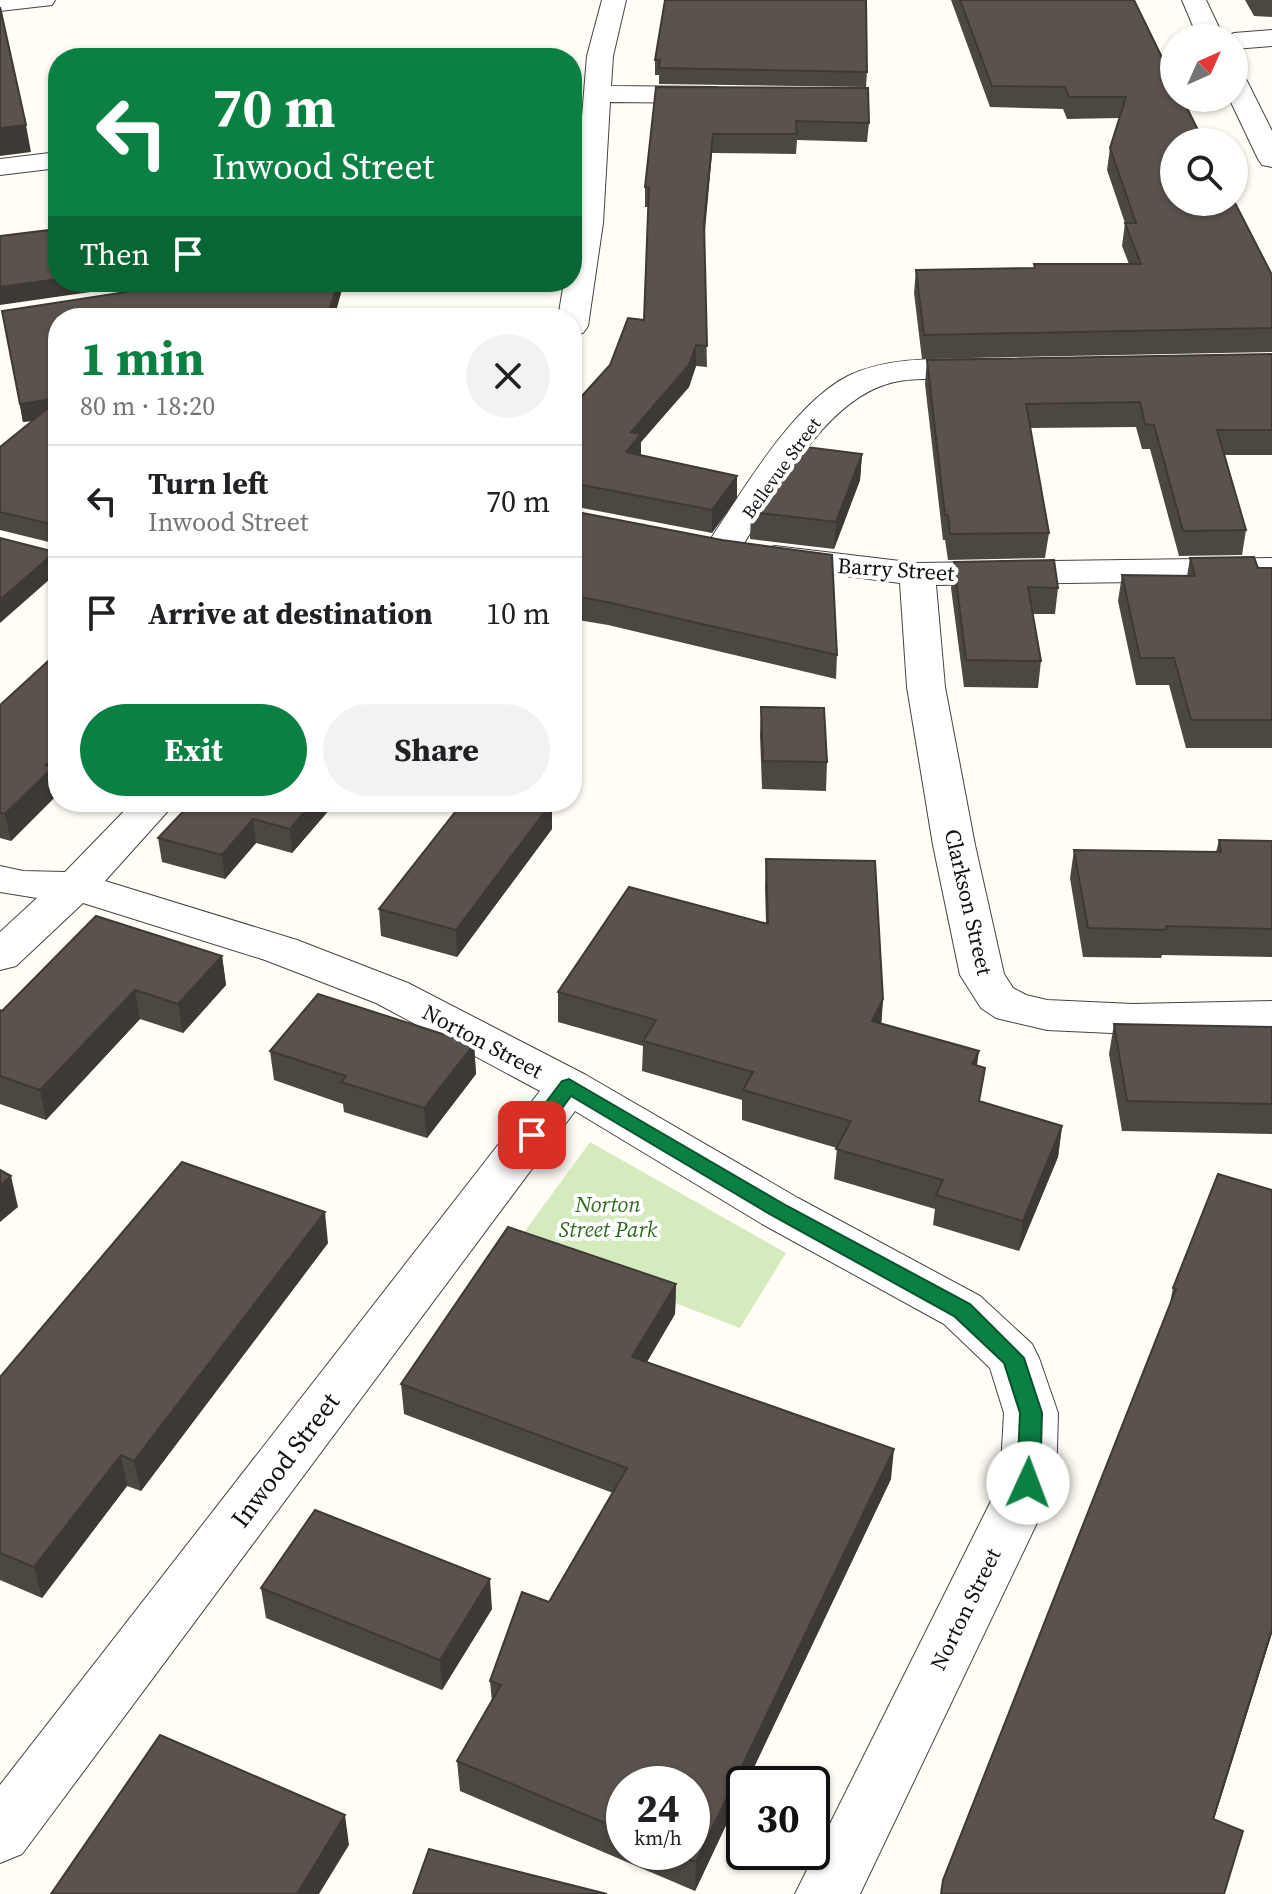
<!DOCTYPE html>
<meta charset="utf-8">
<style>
:root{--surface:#fff;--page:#f2f2f2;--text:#202124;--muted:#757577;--line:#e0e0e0;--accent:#0b8043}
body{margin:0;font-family:"Source Serif 4",serif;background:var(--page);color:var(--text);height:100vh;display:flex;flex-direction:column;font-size:30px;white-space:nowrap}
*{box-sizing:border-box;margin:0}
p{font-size:26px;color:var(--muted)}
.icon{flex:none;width:44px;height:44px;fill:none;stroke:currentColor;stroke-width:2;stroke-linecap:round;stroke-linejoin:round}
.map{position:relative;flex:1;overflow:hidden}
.drawer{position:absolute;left:48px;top:308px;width:534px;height:504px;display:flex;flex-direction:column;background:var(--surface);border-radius:32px;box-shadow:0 2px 6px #0004}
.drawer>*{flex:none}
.guide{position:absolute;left:48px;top:48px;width:534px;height:244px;border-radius:32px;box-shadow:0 2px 6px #0004;background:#0b8043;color:#fff;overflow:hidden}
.needle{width:52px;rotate:45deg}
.buttons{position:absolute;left:1160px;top:24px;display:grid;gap:16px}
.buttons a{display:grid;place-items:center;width:88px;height:88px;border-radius:50%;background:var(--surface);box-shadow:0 2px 6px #0004;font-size:40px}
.speed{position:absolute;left:606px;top:1766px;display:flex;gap:16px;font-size:40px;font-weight:700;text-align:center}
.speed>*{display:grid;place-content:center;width:104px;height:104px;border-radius:50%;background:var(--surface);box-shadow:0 2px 6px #0004;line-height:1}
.speed small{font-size:20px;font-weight:400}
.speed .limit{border:4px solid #111;border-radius:12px;background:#fff;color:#111}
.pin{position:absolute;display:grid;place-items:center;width:68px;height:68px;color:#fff;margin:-34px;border-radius:16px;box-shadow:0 4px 12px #0006}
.me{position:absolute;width:88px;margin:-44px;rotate:2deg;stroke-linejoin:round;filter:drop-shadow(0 0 6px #0008)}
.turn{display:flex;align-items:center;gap:28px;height:168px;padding:0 32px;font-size:36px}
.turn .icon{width:104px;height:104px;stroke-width:2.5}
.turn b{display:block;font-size:56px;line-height:68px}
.then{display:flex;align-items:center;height:76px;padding:0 32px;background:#0003;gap:16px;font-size:30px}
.round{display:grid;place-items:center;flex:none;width:84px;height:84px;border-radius:42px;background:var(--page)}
.head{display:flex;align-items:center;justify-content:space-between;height:136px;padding:0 32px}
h1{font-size:48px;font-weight:700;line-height:60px;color:var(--accent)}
.action{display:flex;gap:16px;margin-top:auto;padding:16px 32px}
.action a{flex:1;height:92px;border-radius:48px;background:var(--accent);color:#fff;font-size:32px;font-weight:700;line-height:92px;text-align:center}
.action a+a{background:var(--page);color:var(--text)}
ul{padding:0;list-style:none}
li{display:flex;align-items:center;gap:24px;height:112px;padding:0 32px;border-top:2px solid var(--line)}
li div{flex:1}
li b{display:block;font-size:30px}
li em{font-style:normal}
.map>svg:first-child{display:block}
.green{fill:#d5ebbd}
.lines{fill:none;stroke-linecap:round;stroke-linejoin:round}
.minor-casing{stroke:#444;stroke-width:2}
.minor{fill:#fff;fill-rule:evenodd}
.wall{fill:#4d4742;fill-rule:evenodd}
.shaded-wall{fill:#3f3936}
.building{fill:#5a524d;stroke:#3f3936;stroke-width:2}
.route{fill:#0b8043;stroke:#07532c;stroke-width:2}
.labels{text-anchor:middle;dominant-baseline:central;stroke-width:8;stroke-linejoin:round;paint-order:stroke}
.far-street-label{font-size:18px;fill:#111;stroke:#fff}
.street-label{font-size:22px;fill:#111;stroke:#fff}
.park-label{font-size:22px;font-style:italic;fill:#2f6b1f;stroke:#fff}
.near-street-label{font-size:26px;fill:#111;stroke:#fff}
</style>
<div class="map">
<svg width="1272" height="1894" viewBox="0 0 1272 1894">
<rect width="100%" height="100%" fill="#fffdf5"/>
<path class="green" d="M590 1142 786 1253 740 1328 517 1242Z"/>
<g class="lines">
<defs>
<g id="minor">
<path d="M0 0H55L52 5 0 11Z"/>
<path d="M602 0H626L613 56 611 86 715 87 724 89 728 95 724 101 715 103 610 102 603 223 588 326 583 333 572 335V318H558L564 282H572V238L587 56Z"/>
<path d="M1182 0H1206L1224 38H1198Z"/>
<path d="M1272 30V46L1234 49V38H1224L1234 33Z"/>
<path d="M1234 73 1243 76 1247 81 1272 131V167L1262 165 1258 159 1229 98H1234Z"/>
<path d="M58 152V168L0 175V159Z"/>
<path d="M986 359 997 362 1002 369 997 376C962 385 923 373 887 384 820 404 772 502 735 557L722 560 709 557 704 549C739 497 791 405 848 376 889 356 941 359 986 359Z"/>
<path d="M775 546 917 563 1272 558V580L936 585 945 687 975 845 1004 974 1013 988 1026 995 1047 1000 1133 1004 1272 1001V1031L1133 1034 1047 1030 996 1018 981 1008 960 975 933 845 907 687 900 583 762 565 757 557 762 549Z"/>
<path d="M133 802H176L105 881 297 940 408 983 586 1075 798 1198 980 1296 1032 1344 1039 1358 1058 1413 1056 1483 860 1894H795L1000 1483 1004 1413 990 1368 944 1324 762 1224 575 1111 22 1854 0 1863V1785L540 1091 376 1003 265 960 83 903 16 966 0 970V932L37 898 0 892V866L23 871 65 872Z"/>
</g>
</defs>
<use href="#minor" class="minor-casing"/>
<use href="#minor" class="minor"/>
</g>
<g class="wall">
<path d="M951 0H1134L1174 98 1272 275V352L922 359 914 293 916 270 1034 268V264H1129L1122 246 1125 223 1107 170 1110 148 1119 118 1067 119 1063 109 990 107Z"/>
<path d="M1245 0H1272V17L1254 16Z"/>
<path d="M655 60 867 72 866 87 659 84V75H655Z"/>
<path d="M656 87 869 123 867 142 797 140 796 154 712 153 704 234 707 367 696 366 689 387 641 442V456L737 498 712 533 572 506V407L610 365 644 320 648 207H645V187Z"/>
<path d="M191 282H344L334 318H58V554L57 544 0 530V447L33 421 23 422 2 311Z"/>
<path d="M1272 354V455H1225L1246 530 1242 555 1179 556 1150 449H1142L1136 427 1030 428 1049 533 1045 558 948 560 945 540H943L925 384 927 360Z"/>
<path d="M862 454 860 480 834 549 750 539 751 512Z"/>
<path d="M572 511 837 655 836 679 608 625 572 619Z"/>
<path d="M1190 558 1258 568H1272V748H1186L1169 685H1136L1118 601 1122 575 1187 576Z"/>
<path d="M954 562 1058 588 1055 614H1033L1041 661 1038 688 964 687 951 588Z"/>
<path d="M0 705 57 786 58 794 11 841 0 838Z"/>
<path d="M761 707 827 762 826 791 762 789 760 735Z"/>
<path d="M336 802 292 853 256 843 225 879 162 862 158 838Z"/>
<path d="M552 829 457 957 381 936 379 909Z"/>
<path d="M1219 840 1272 841V957L1162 955 1161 958 1083 957 1070 878 1074 850 1216 852Z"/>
<path d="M766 859 883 999 881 1024 977 1065 980 1102 1062 1126 1058 1157 1019 1251 933 1225 935 1209 834 1179 837 1148 742 1120V1100L642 1071 643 1046 558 1022V992L766 923 765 888Z"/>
<path d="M222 956 226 985 183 1033 140 1019 46 1120 0 1104V1010L2 1011Z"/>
<path d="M1114 1024 1272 1027V1134L1122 1131 1109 1054Z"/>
<path d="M474 1044 476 1074 427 1138 344 1112 343 1104 274 1080 270 1051Z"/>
<path d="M1272 1190V1633L1214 1819 1169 1308 1173 1288Z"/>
<path d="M328 1243 141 1491 127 1486 42 1598 0 1580V1377Z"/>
<path d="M676 1284 675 1314 647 1362 891 1479 746 1784H744V1787L695 1891 460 1791 457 1761 492 1702 490 1681 549 1602 613 1493 404 1414 401 1384ZM624 1784 692 1852H624Z"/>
<path d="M261 1588 492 1609 442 1690 266 1618Z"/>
</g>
<g class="shaded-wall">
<path d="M26 125 31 152 0 156V128Z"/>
<path d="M713 134 712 153 704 242V222Z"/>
<path d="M58 279V282H160L0 305V287Z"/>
<path d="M338 282H344L334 318H325Z"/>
<path d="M696 345V366L689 387 641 442V456L626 452 631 432Z"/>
<path d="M58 398V417L23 422 20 404Z"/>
<path d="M862 454 860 480 834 549 836 522Z"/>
<path d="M737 476V498L712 533V510Z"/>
<path d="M55 552 58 572 0 623V600Z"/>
<path d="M58 754V785L57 786 58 794 11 841 5 814 46 765Z"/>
<path d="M313 802H336L292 853 290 829Z"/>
<path d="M552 802V829L457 957 456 930Z"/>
<path d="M253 819 256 843 225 879 222 855Z"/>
<path d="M222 956 226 985 183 1033 178 1004Z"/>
<path d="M135 990 140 1019 46 1120 40 1090Z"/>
<path d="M883 999 881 1029 872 1021Z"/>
<path d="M474 1044 476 1074 427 1138 424 1108Z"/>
<path d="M979 1051 975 1080 972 1064Z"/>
<path d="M1062 1126 1058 1157 1019 1251 1023 1221Z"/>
<path d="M11 1176 18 1207 0 1222V1186Z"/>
<path d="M325 1212 328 1243 141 1491 134 1461Z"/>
<path d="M676 1284 675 1314 632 1387V1357Z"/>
<path d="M894 1449 891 1479 746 1784H744V1787L695 1891 696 1862Z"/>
<path d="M121 1455 127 1486 42 1598 34 1567Z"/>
<path d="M490 1579 492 1609 442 1690 440 1660Z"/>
<path d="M1272 1629V1633L1205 1848 1213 1819Z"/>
<path d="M345 1815 349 1845 319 1894H297Z"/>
</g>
<g class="building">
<path d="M665 0H866L867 72 659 68 660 60H655Z"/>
<path d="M960 0H1134L1174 82V98H1182L1204 142H1174V202H1234V201L1272 275V328L924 335 916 270 1035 268 1034 264H1141L1125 223H1136L1110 148 1126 97H1069L1065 87 992 86Z"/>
<path d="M0 7 26 125 0 128Z"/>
<path d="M656 87 868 88 869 123 796 121 797 134H713L704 222 707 346 696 345 689 365 631 432 641 434 626 452 737 476 712 510 572 483V407L610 365 628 318 644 320 649 187H645Z"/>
<path d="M58 229V279L0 287V236Z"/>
<path d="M191 282H338L328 315 325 318H58V398L20 404 2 311Z"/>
<path d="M1272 354V430H1217L1246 530 1183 531 1154 425 1145 424 1140 402 1026 404 1049 533 950 534 948 515H945L927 360Z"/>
<path d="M58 400V550H57L55 525 0 512V447Z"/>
<path d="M798 446 862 454 836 522 751 512Z"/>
<path d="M572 511 722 540 832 555 837 655 607 602 572 596Z"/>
<path d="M0 538 55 552 0 600Z"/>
<path d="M1254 557 1258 568H1272V720H1191L1174 658H1140L1122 575 1195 576 1190 558Z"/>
<path d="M1054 560 1058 588 1028 587 1041 661 966 660 954 562Z"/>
<path d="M58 652V754L46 765 53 767 5 814 0 813V705Z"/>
<path d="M761 707 824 708 827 762 763 761Z"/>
<path d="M192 802H313L290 829 253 819 222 855 158 838Z"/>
<path d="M463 802H552L456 930 379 909Z"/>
<path d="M1219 840 1272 841V929L1166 926V930L1088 928 1074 850 1221 852Z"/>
<path d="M766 859 875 861 883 999 872 1021 979 1051 972 1064 985 1068 979 1101 1062 1126 1023 1221 936 1195 943 1180 836 1149 851 1121 743 1090 753 1072 643 1041 656 1020 558 992 629 887 768 924Z"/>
<path d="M96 916 222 956 178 1004 135 990 40 1090 0 1076V1010L2 1011Z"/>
<path d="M318 994 474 1044 424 1108 341 1082 346 1076 270 1051Z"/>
<path d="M1114 1024 1272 1027V1104L1127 1101Z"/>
<path d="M182 1162 325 1212 134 1461 121 1455 34 1567 0 1553V1377Z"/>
<path d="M0 1170 11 1176 0 1186Z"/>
<path d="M1218 1174 1272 1190V1629L1213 1819 1243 1831 1224 1894H941L943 1880 1176 1289 1173 1288Z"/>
<path d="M508 1227 676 1284 632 1357 894 1449 696 1862 673 1852H692V1784H624V1831L457 1761 501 1685 490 1681 522 1592 549 1602 627 1468 401 1384Z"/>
<path d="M315 1510 490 1579 440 1660 261 1588Z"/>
<path d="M160 1735 345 1815 297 1894H51Z"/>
<path d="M429 1849 607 1894H413Z"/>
</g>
<path class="route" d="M569 1079 787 1206 970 1304 1024 1358 1042 1413 1040 1483 1036 1489 1028 1492 1020 1489 1017 1483 1020 1413 1004 1363 954 1316 773 1216 571 1096 539 1140H525L522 1135 525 1130 562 1081Z"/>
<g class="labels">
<g class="far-street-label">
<text transform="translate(781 468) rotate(-54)">Bellevue Street</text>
</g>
<g class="street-label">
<text transform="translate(896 569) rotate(4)">Barry Street</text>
<text transform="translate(969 902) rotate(77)">Clarkson Street</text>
<text transform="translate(483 1041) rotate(28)">Norton Street</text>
<text transform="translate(965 1609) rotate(-64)">Norton Street</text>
</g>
<g class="park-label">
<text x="608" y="1204">Norton<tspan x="608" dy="25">Street Park</tspan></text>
</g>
<g class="near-street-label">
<text transform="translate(285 1460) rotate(-53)">Inwood Street</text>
</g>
</g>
</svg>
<div class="buttons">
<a><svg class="needle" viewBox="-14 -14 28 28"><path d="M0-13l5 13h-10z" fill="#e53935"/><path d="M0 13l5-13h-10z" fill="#757577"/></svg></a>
<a><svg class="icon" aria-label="search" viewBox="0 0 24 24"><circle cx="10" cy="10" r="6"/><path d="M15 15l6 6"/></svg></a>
</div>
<div class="speed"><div>24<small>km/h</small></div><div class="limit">30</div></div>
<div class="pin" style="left:532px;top:1135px;background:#d93025"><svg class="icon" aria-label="arrive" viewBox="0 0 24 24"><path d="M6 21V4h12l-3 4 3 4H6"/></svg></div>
<svg class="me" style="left:1028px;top:1483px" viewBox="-20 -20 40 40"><circle r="19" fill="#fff"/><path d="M0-13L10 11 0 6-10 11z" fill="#0b8043"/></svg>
<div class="guide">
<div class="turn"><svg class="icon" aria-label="left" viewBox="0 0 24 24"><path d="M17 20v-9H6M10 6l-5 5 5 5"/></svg><div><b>70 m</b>Inwood Street</div></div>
<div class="then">Then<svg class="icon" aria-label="arrive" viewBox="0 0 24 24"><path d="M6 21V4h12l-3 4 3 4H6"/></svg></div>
</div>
<section class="drawer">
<div class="head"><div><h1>1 min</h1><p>80 m · 18:20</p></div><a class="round"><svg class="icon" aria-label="close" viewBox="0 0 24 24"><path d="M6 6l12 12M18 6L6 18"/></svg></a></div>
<ul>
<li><svg class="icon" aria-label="left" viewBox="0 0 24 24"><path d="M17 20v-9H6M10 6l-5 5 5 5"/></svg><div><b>Turn left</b><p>Inwood Street</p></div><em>70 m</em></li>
<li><svg class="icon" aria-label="arrive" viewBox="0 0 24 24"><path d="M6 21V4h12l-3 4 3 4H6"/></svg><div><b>Arrive at destination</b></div><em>10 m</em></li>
</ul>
<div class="action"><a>Exit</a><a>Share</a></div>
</section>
</div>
